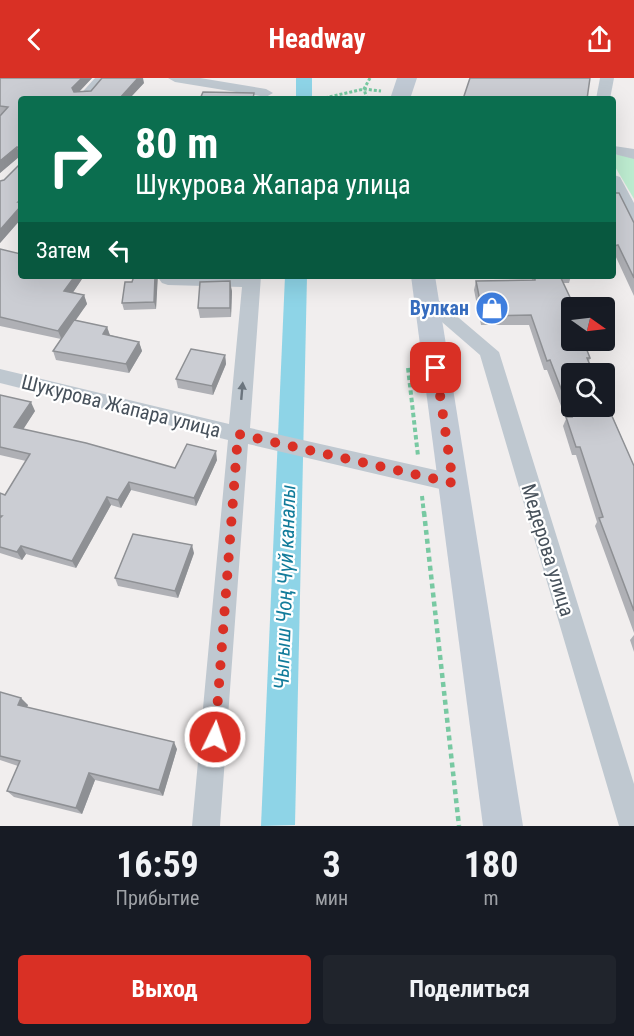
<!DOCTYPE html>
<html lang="ru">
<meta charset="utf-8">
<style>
:root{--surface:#171b24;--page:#20242c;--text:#f1f3f6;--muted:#9ea1a6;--accent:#d93025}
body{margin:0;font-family:"Roboto Condensed",sans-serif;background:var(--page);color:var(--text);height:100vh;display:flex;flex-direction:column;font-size:22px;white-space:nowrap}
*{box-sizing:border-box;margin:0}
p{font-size:20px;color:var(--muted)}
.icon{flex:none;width:33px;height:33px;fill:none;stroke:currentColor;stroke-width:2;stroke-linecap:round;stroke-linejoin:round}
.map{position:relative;height:748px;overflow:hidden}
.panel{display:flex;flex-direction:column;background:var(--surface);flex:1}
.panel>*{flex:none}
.top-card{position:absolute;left:18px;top:18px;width:598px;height:183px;border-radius:6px;box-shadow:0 6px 24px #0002;background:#0b6e4f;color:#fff;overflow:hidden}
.needle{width:39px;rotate:104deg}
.fabs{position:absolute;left:561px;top:219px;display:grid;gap:12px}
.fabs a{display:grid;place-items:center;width:54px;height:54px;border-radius:6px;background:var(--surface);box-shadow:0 6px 24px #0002;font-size:30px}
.pin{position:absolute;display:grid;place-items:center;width:51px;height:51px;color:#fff;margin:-26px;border-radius:12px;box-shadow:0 3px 9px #0006}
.me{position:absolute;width:66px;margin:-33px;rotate:4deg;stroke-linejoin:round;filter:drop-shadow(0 0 4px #0008)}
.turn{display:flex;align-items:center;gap:21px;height:126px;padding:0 18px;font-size:27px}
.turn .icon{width:78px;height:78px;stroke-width:2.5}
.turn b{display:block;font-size:42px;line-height:51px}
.then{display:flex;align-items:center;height:57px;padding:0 18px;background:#0003;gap:12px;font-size:22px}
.eta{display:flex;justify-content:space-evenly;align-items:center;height:102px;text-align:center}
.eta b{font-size:36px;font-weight:700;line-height:42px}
.primary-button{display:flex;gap:12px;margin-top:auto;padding:12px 18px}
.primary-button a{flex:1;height:69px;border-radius:6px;background:var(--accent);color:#fff;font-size:24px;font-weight:700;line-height:69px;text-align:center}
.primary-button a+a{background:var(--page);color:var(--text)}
header{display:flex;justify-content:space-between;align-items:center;height:78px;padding:0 18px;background:var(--accent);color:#fff;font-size:27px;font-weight:700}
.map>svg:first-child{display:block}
.green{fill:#beedd1}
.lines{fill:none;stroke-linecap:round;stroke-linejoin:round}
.canal{fill:#8ed4e7;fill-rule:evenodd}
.path-far2{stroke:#78c9a2;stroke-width:3;stroke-dasharray:3 2;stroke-linecap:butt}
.path-far1{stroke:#78c9a2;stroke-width:4;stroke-dasharray:4.5 3;stroke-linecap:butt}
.path{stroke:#78c9a2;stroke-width:4.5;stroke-dasharray:5 4;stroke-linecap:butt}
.minor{fill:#bfc8d0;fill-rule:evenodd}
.secondary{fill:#c0c9d4;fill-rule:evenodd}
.wall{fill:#afb0b5}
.shaded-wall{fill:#8e9094}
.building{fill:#cbcdd3;stroke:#8e9094;stroke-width:1.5}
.oneway{fill:#6b757e}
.route{stroke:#d93025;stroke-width:10;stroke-dasharray:0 18}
.labels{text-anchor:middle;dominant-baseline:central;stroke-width:4.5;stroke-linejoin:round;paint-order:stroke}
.shop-label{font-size:20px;font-weight:bold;fill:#366cbe;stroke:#fff;text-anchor:end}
.street-label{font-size:20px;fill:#47515b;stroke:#fff}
.water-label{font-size:21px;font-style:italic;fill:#137c9b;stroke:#fff}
</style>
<header><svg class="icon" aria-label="back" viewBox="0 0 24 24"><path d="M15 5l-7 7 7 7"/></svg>Headway<svg class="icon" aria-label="share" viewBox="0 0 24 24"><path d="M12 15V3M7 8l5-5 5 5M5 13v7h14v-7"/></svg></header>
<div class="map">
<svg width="634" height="748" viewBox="0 0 634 748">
<rect width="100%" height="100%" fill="#f1eeee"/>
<path class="green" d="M614 76 634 79V121L614 87Z"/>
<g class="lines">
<g class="canal">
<rect x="296" y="0" width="16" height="21"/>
<path d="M285 198H307L295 747 261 748Z"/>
</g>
<g class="path-far2">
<path d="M320 21 364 11 381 13"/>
<path d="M367 21 364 11 370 0"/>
</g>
<g class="path-far1">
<path d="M408 290 418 378"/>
<path d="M422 418 424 436"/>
</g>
<path class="path" d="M424 434 459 748"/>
<g class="minor">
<path d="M95 0H110L91 21H76Z"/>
<path d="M168 0H200L266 11 273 15 266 19 175 4Z"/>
<path d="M600 0H614L610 21H596Z"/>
<path d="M614 68 634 71V81L614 76Z"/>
<path d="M614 97 620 99 634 125V145L628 144 614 116Z"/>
<path d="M161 198H261L250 350 453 396 461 399 464 405 461 411 453 414 248 366 220 748H192L228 362 0 305V291L229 346 242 209 168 207 162 205 159 201Z"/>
<path d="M426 215 432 217 499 274 634 706V748H619L480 277 420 225 417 221Z"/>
</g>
<g class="secondary">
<path d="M397 0H417L410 21H390Z"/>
<path d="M411 198H435L523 748H483Z"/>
</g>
</g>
<g class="wall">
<path d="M0 0H92L79 14 91 13 144 5 129 21H21V141L0 165 4 102 20 86V78L0 95V38L1 37H0Z"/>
<path d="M614 115 634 145V218L615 177H614Z"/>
<path d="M0 171 84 198 73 214 84 217 87 226 75 242 107 249 110 257 139 264 142 273 129 295 56 282 53 273 61 261 0 248Z"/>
<path d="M531 198H571L569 205H563L572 262 590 280 589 284 634 388V555L595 448 597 444 576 377H572L563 348 566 341 547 292H544L529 247H481L474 212 476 203 532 202Z"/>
<path d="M157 201 156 231 124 232 122 225 132 204Z"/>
<path d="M232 213 231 239 200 240 198 230Z"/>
<path d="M225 277 226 286 213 317 178 310 176 301Z"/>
<path d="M0 317 35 333 23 351 175 390 217 382 196 428 131 412 121 430 111 427 76 490 26 476 22 482 0 475V415L5 417 26 383 0 377Z"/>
<path d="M194 475 178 520 118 508 115 500Z"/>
<path d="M634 557V574L630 562Z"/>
<path d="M0 614 28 627 27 629 177 671 163 718 95 702 82 736 14 719 7 713 18 688 0 682Z"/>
</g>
<g class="shaded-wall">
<path d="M82 0H92L74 19 72 10Z"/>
<path d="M138 0H143L144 5 129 21H119Z"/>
<path d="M17 69 20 78 0 95V83Z"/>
<path d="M21 121V141L0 165V152Z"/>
<path d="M75 198H84L68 222 64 213Z"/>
<path d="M155 198H158L156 231 154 224Z"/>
<path d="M230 203 232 213 231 239 230 230Z"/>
<path d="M84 217 87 226 62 262 58 253Z"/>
<path d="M107 249 110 258 103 256Z"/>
<path d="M139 264 142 273 129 295 126 286Z"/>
<path d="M225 277 226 286 213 317 212 308Z"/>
<path d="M31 324 35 333 19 358 14 349Z"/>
<path d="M216 373 217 382 196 428 194 420Z"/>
<path d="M129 404 131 412 121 430 118 422Z"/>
<path d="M107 419 111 427 76 490 72 483Z"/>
<path d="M192 467 194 475 178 520 175 513Z"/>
<path d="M21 468 26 476 22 482 17 474Z"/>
<path d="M21 620 28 627 24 635 18 627Z"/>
<path d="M174 664 177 671 163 718 159 712Z"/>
<path d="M89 695 95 702 82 736 76 730Z"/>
</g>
<g class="building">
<path d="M0 0H82L72 10 74 14 91 13 102 0H138L119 21H21V121L18 124H21V128L0 152V103L4 102 20 86V71L17 69 0 83V38L8 29 0 28Z"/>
<path d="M470 0H590L587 21H463Z"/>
<path d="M203 14 254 15 253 21H200Z"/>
<path d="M614 115H619L634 145V200L618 167 614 168Z"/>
<path d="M0 171 21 176V198H75L64 213 84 217 58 253 0 239Z"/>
<path d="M134 198H155L154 224 122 225 125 204H132Z"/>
<path d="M535 198H560L575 230H572V262H583L590 280H587L594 296H572V328H604V320L634 388V533L599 440 603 439 580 369H576L566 339H572L550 282 547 283 531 237 483 238 476 203 535 202Z"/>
<path d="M230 203V230H198L200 204Z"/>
<path d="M74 242 107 249 103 256 139 264 126 286 53 273Z"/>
<path d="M191 271 225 277 212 308 176 301Z"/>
<path d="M0 317 31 324 14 349 86 365 175 390 187 366 216 373 194 420 129 404 118 422 107 419 72 483 21 468 17 474 0 469V440L2 438H0V415L5 417 30 376 0 369Z"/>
<path d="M133 456 192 467 175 513 115 500Z"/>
<path d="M0 614 21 620 18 627 174 664 159 712 89 695 76 730 7 713 20 683 0 678Z"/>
</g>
<defs><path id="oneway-solid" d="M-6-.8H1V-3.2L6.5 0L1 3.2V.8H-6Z" transform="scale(1.5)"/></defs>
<use class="oneway" href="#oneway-solid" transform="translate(242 313) rotate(-85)"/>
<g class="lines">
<path class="route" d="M215 659 238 356 453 405 436 290"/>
</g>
<defs>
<symbol id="shop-disc" viewBox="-11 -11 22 22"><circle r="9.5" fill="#3f7fe0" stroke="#fff"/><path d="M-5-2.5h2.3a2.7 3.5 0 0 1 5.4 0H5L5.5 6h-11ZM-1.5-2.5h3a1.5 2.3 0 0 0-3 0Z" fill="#fff"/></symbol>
</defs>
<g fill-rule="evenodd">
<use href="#shop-disc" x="473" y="211" width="38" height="38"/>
</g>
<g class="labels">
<g class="shop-label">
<text x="469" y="230">Вулкан</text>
</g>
<g class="street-label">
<text transform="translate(121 328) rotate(14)">Шукурова Жапара улица</text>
<text transform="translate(548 472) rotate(73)">Медерова улица</text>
</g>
<g class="water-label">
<text transform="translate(285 509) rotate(-88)">Чыгыш Чоң Чүй каналы</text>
</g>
</g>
</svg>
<div class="fabs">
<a><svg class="needle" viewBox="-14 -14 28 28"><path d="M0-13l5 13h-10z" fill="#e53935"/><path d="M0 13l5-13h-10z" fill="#9ea1a6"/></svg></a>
<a><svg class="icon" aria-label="search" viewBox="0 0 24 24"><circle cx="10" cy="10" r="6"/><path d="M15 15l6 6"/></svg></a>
</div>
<div class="pin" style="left:436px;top:290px;background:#d93025"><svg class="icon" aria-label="arrive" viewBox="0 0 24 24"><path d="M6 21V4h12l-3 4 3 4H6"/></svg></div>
<svg class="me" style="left:215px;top:659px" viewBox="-20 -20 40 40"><circle r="17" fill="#d93025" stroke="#fff" stroke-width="3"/><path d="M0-11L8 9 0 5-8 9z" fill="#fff"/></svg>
<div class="top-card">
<div class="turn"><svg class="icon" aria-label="right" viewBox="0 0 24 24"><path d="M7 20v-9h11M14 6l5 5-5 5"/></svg><div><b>80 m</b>Шукурова Жапара улица</div></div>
<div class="then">Затем<svg class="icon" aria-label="left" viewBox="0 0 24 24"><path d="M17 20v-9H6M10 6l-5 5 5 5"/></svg></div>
</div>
</div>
<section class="panel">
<div class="eta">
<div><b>16:59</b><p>Прибытие</p></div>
<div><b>3</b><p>мин</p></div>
<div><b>180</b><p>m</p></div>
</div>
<div class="primary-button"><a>Выход</a><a>Поделиться</a></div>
</section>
